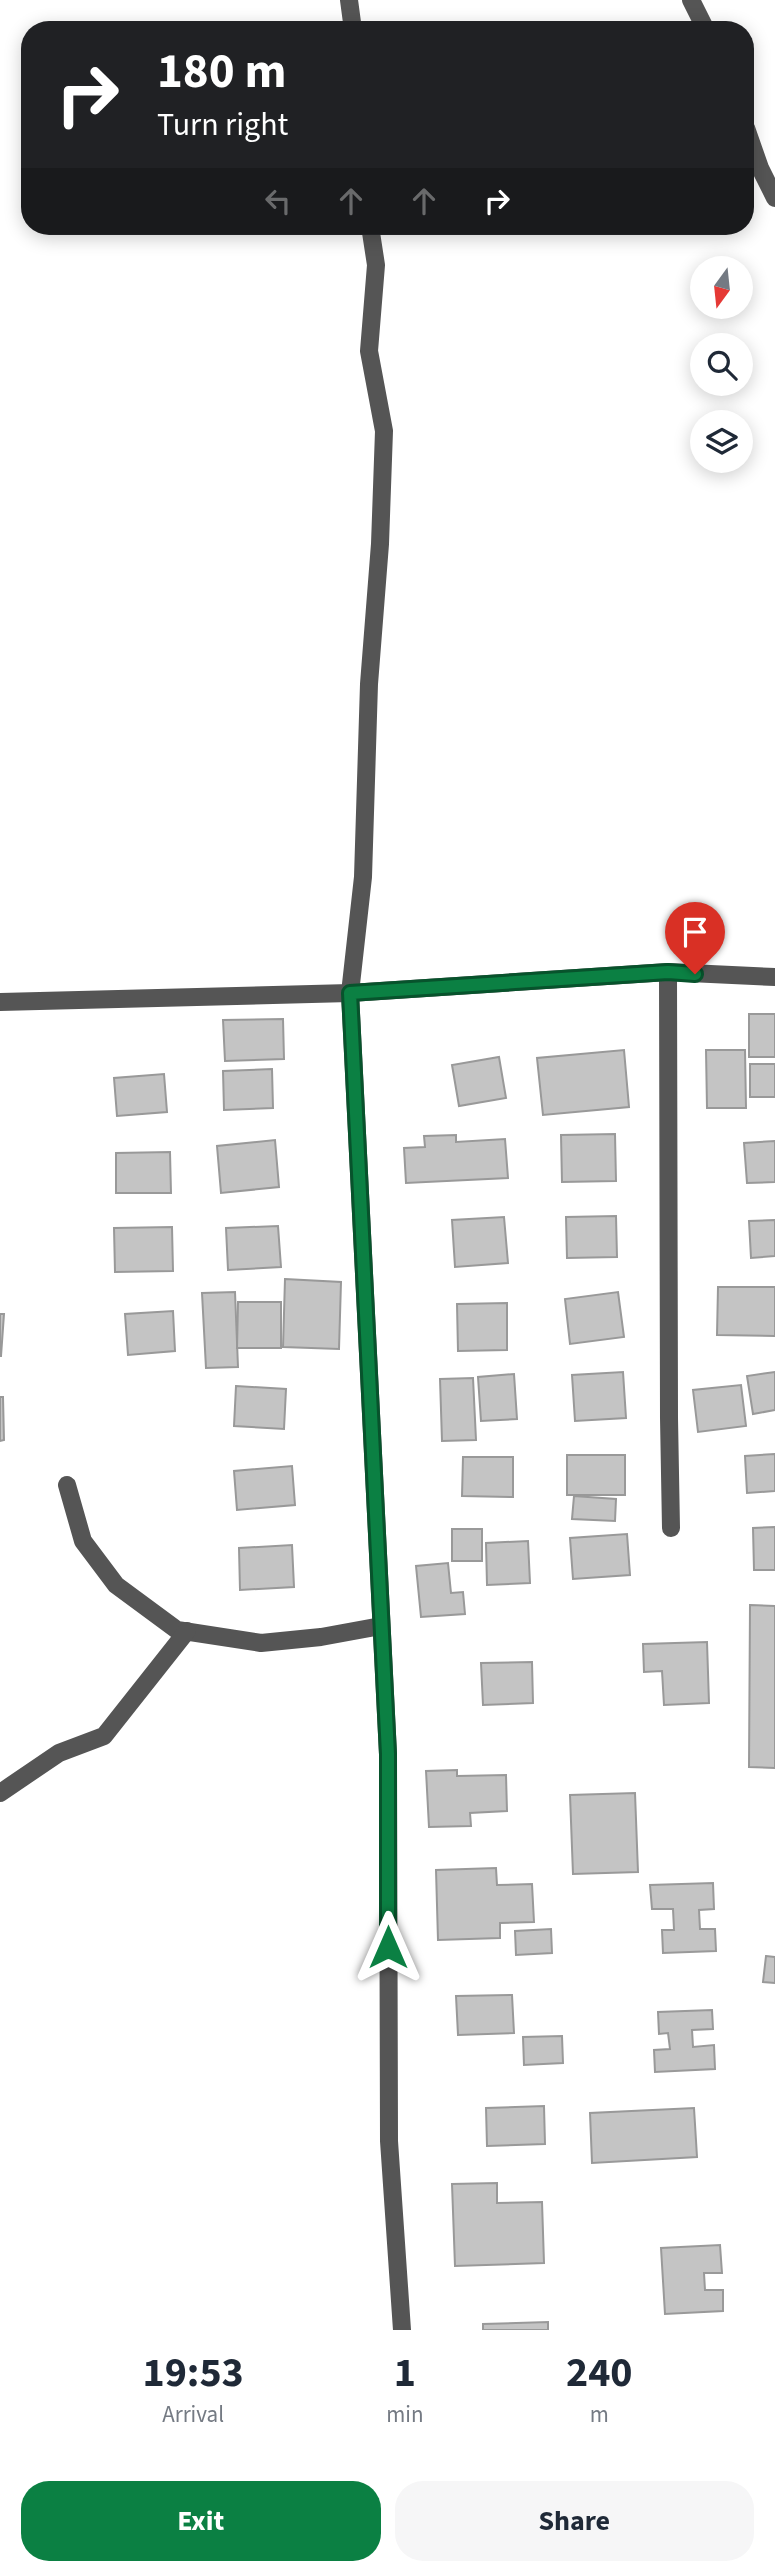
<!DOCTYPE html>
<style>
:root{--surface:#fff;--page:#f6f6f7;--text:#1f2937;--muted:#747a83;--accent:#0b8043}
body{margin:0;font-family:"Source Sans 3",sans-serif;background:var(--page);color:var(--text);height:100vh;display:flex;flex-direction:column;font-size:26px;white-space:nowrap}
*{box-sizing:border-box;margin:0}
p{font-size:23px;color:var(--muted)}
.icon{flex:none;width:38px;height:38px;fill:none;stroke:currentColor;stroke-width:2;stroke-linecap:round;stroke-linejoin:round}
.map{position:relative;height:2330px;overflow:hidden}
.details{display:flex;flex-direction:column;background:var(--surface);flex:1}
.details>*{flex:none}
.hud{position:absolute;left:21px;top:21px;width:733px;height:214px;border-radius:28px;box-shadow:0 4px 18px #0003;background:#202124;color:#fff;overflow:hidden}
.needle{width:46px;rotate:195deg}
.controls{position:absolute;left:690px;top:256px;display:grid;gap:14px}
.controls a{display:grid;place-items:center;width:63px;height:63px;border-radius:50%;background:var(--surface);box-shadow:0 4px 18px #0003;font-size:35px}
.pin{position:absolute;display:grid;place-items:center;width:60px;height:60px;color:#fff;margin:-72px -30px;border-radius:50% 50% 50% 0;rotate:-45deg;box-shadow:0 0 7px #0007}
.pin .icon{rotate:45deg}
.me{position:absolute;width:77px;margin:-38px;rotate:0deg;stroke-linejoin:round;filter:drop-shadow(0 0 5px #0008)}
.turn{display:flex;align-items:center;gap:24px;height:147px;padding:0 21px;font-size:32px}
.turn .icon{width:91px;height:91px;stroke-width:2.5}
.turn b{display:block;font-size:49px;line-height:60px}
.lanes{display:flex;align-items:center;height:66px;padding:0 21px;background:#0003;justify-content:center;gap:35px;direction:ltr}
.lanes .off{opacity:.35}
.eta{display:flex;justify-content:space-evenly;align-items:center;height:119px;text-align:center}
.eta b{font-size:42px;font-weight:700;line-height:49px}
.action{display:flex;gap:14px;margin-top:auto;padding:14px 21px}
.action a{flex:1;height:80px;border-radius:28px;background:var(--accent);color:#fff;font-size:28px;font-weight:700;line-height:80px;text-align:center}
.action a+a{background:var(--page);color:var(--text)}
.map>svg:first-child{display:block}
.building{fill:#c4c4c4;stroke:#999;stroke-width:2}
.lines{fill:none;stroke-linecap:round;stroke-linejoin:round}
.minor{stroke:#555;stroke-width:18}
.route-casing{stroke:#07532c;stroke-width:18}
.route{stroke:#0b8043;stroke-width:12}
</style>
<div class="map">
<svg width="775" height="2330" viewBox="0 0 775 2330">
<rect width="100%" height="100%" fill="#fff"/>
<g class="building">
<rect x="749" y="1014" width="26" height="43"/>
<path d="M283 1019 284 1059 225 1061 223 1020Z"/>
<path d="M624 1050 629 1107 543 1115 537 1058Z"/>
<path d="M706 1050H745L746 1108H707Z"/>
<path d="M499 1057 506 1098 459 1106 452 1065Z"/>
<rect x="750" y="1064" width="25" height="33"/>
<path d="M272 1069 273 1108 224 1110 223 1071Z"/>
<path d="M164 1074 167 1112 117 1116 114 1078Z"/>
<path d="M615 1134 616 1181 562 1182 561 1135Z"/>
<path d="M456 1135V1142L505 1139 508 1178 406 1183 404 1148 425 1147 424 1136Z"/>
<path d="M275 1140 279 1187 221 1193 217 1146Z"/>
<path d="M775 1141V1182L747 1183 744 1143Z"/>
<path d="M170 1152 171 1193H116V1153Z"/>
<path d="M616 1216 617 1257 567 1258 566 1217Z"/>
<path d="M504 1217 508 1263 455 1267 452 1220Z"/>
<path d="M775 1220V1256L751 1258 749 1221Z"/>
<path d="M278 1226 281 1267 228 1270 226 1228Z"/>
<path d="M172 1227 173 1271 115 1272 114 1228Z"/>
<path d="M285 1279 341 1282 339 1349 283 1347Z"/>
<path d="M718 1287H775V1336L717 1335Z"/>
<path d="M235 1292 238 1367 206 1368 202 1293Z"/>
<path d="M618 1292 624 1337 570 1344 565 1299Z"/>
<path d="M238 1302H281V1348H237Z"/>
<path d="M507 1303V1350L458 1351 457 1304Z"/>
<path d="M173 1311 175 1351 128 1355 125 1314Z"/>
<path d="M0 1314H4L1 1356H0Z"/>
<path d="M623 1372 626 1418 575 1421 572 1375Z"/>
<path d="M775 1372V1410L753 1414 747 1376Z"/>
<path d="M514 1374 517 1419 481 1421 478 1377Z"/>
<path d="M473 1378 476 1440 442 1441 440 1379Z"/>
<path d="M741 1385 746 1426 698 1432 693 1390Z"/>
<path d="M236 1386 286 1389 284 1429 234 1426Z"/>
<path d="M0 1397H3L4 1440 0 1441Z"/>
<path d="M775 1454V1491L747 1493 745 1456Z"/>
<rect x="567" y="1455" width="58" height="40"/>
<path d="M463 1457H513V1497L462 1496Z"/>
<path d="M292 1466 295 1505 237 1510 234 1471Z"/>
<path d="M574 1496 616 1499 615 1521 572 1519Z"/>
<path d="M775 1527V1570H754L753 1528Z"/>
<rect x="452" y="1529" width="30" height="32"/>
<path d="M627 1534 630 1575 573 1579 570 1538Z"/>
<path d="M528 1541 530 1583 487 1585 486 1543Z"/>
<path d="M292 1545 294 1587 240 1590 239 1548Z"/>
<path d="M448 1563 451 1593 463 1592 465 1614 421 1617 416 1566Z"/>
<path d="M750 1605 775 1606V1768L749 1767Z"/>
<path d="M707 1642 709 1703 664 1705 662 1671 644 1672 643 1644Z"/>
<path d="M532 1662 533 1703 483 1705 481 1663Z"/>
<path d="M457 1770V1776L506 1775 507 1811 470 1813 471 1826 429 1827 426 1771Z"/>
<path d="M635 1793 638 1872 573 1874 570 1795Z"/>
<path d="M496 1868 497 1885 532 1884 534 1922 500 1923V1938L438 1940 436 1870Z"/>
<path d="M713 1883 714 1909 699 1910 700 1929H715L716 1951 663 1953 662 1930H674L673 1909H652L650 1885Z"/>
<path d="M551 1929 552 1953 516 1955 515 1931Z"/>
<path d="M766 1956 775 1957V1983L763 1982Z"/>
<path d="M512 1995 514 2033 458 2035 456 1996Z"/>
<path d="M712 2010 713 2029 692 2030 693 2047 714 2045 715 2069 655 2072 654 2050 670 2049 668 2033 659 2034 658 2012Z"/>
<path d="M562 2036 563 2063 524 2065 523 2037Z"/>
<path d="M544 2106 545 2144 487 2146 486 2108Z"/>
<path d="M694 2108 697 2157 592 2163 590 2113Z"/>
<path d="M497 2183V2203L542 2202 544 2263 455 2266 452 2184Z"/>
<path d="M720 2245 722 2273H704L705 2290H723V2311L665 2314 661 2248Z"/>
<path d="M548 2322V2330H483V2324Z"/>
</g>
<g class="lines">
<g class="minor">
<path d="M349 0 353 30"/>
<path d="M691 0 706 30"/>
<path d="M746 128 760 168 775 198"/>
<path d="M370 226 376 265 369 351 384 431 380 544 369 684 363 877 350 993 388 1754 389 2141 402 2330"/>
<path d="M668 972 669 1418 671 1528"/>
<path d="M0 1002 350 993 668 972 775 977"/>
<path d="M67 1485 83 1541 116 1585 177 1630 261 1643 321 1637 381 1626"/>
<path d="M0 1793 59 1753 104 1736 187 1631"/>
</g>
</g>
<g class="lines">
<defs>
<path id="route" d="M388 1947V1754L350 993 668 972 695 974"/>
</defs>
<use href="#route" class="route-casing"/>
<use href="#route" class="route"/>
</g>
</svg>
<div class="controls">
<a><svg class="needle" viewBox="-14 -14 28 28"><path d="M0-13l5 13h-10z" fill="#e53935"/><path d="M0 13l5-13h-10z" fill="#747a83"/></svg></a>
<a><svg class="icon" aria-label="search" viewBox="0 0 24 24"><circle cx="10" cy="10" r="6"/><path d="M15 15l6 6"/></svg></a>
<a><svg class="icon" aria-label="layers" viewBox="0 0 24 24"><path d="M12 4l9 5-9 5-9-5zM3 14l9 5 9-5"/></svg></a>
</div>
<div class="pin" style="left:695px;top:974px;background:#d93025"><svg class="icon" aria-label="arrive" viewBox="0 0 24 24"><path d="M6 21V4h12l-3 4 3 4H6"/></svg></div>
<svg class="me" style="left:388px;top:1947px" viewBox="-20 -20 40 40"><path d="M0-17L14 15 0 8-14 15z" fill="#0b8043" stroke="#fff" stroke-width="4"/></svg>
<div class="hud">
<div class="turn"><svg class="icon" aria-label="right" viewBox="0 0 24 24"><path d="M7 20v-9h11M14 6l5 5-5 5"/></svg><div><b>180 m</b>Turn right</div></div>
<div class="lanes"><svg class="icon off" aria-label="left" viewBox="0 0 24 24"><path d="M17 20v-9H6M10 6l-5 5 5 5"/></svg><svg class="icon off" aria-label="ahead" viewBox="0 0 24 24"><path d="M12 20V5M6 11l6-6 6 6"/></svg><svg class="icon off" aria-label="ahead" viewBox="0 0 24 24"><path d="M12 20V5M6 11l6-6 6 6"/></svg><svg class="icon" aria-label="right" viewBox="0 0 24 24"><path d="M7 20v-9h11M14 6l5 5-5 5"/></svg></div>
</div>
</div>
<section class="details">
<div class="eta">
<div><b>19:53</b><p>Arrival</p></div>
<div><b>1</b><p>min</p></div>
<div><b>240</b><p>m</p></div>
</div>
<div class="action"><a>Exit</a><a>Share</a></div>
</section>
